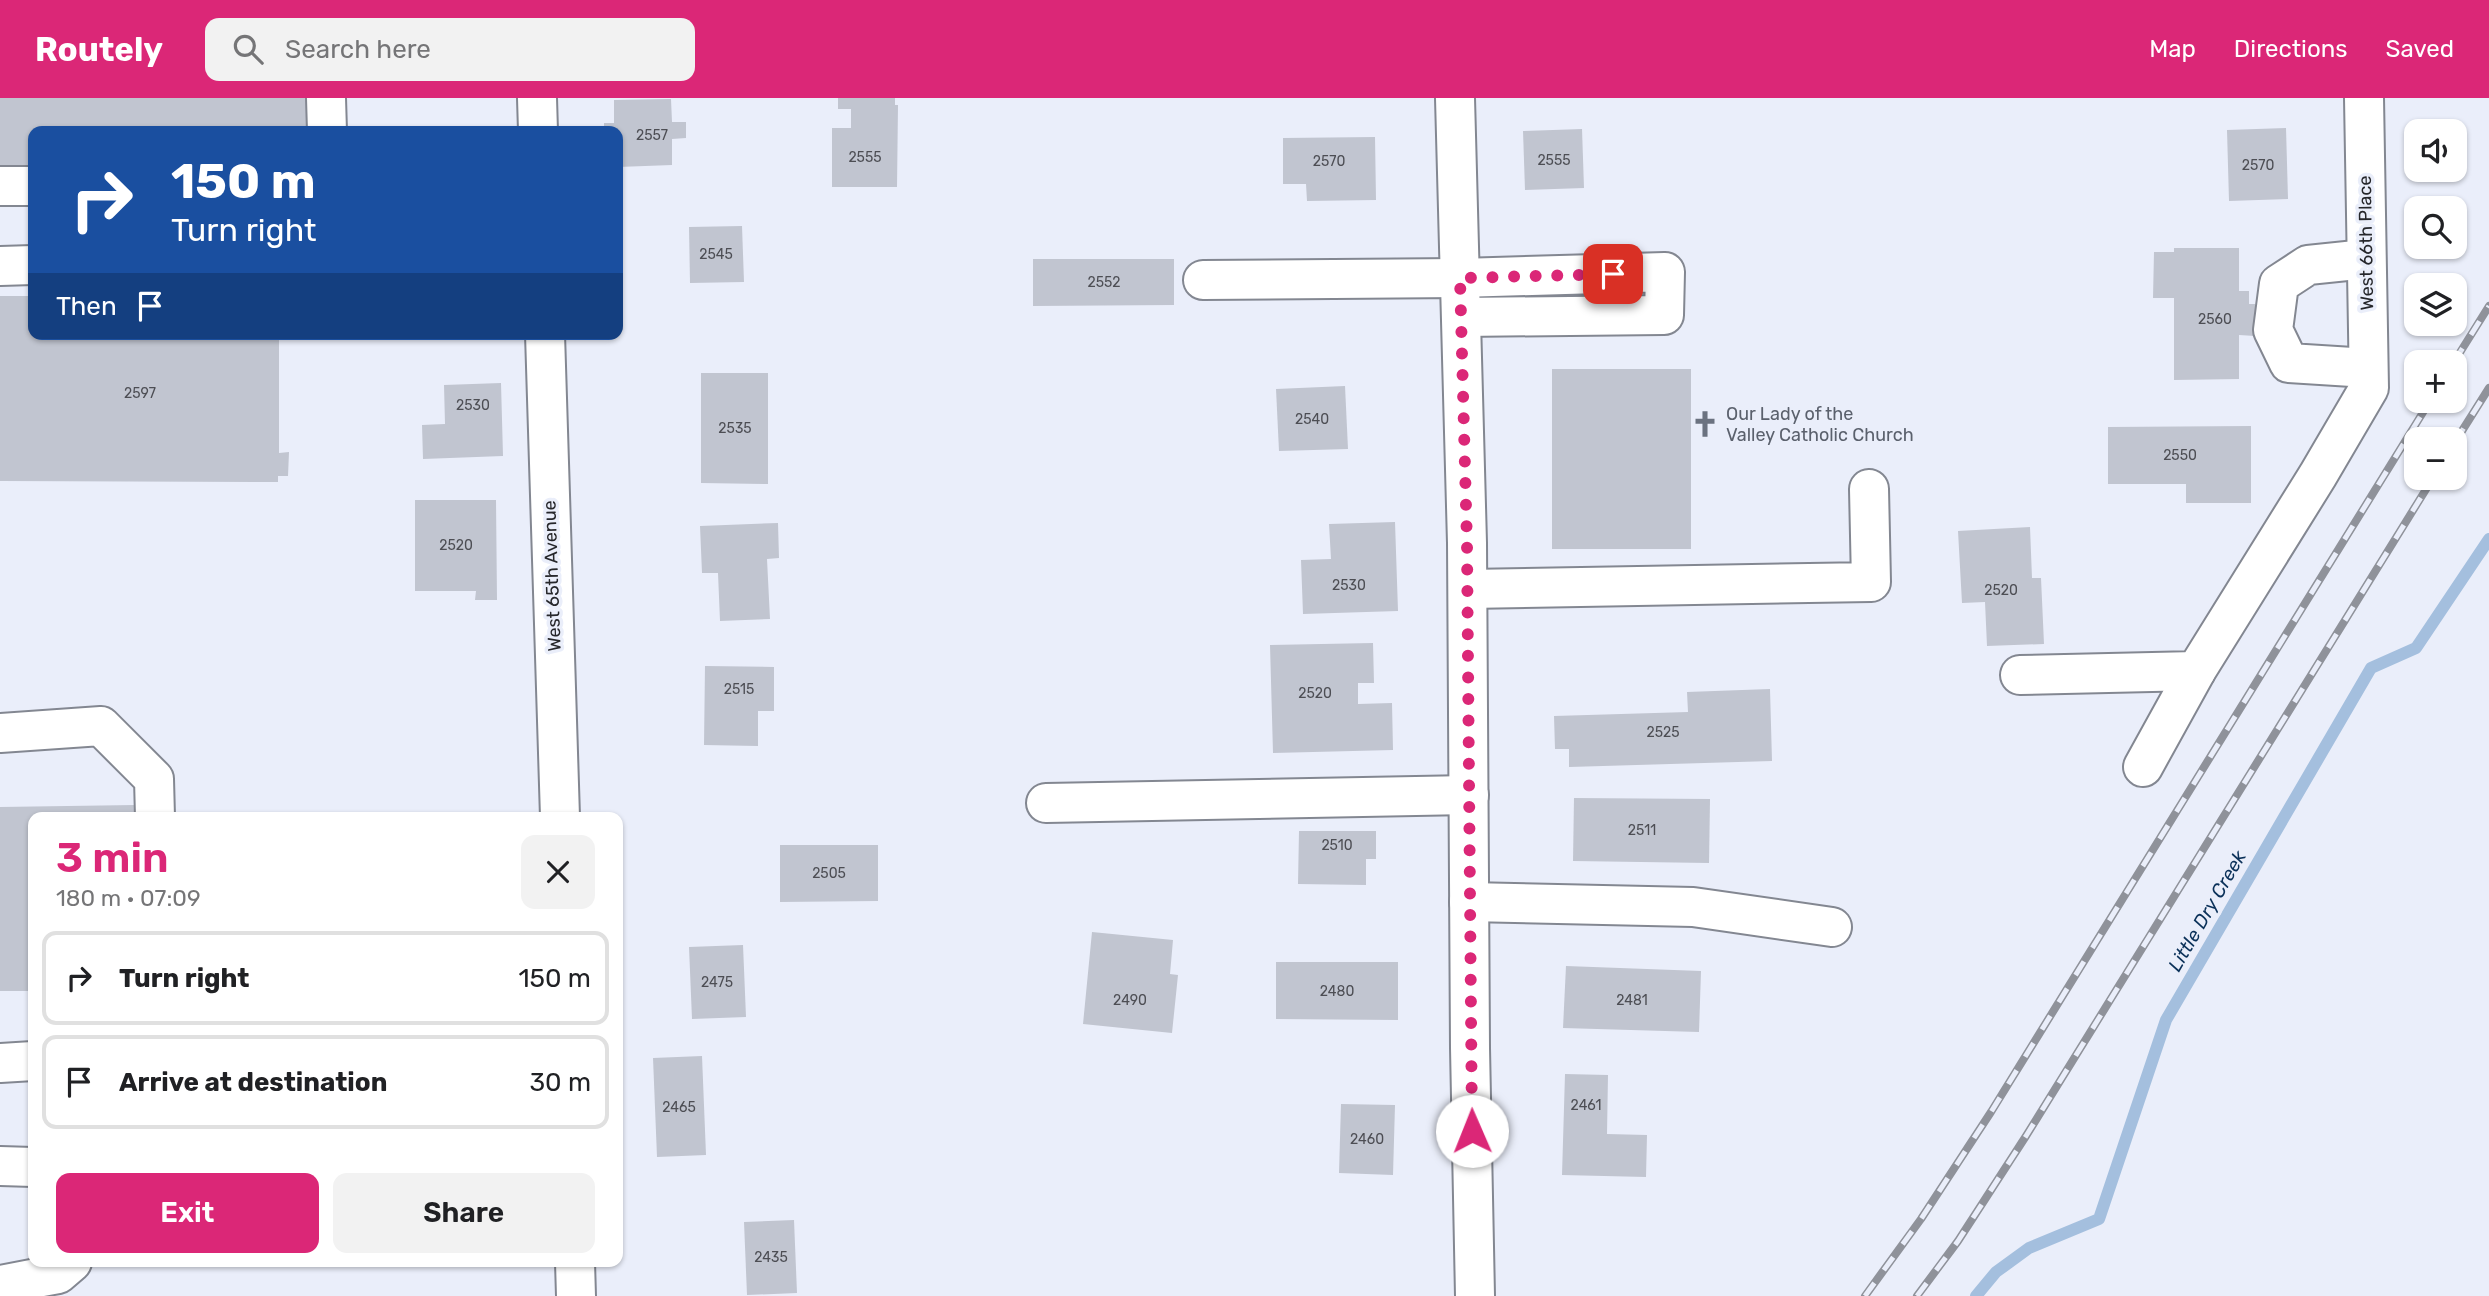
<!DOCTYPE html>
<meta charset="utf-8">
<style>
:root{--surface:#fff;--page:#f2f2f2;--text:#202124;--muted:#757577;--line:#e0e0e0;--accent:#db2777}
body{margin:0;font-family:Rubik,sans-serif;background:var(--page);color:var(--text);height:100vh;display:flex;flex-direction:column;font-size:26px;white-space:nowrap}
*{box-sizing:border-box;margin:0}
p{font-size:23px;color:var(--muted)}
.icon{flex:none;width:38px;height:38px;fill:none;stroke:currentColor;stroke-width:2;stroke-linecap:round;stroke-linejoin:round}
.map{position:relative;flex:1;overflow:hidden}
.drawer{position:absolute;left:28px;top:714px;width:595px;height:455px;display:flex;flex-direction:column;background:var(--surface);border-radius:14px;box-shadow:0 2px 5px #0004}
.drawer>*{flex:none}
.guide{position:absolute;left:28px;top:28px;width:595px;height:214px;border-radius:14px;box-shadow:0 2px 5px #0004;background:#1a4fa0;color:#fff;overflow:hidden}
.fabs{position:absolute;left:2404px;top:21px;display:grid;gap:14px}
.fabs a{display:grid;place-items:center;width:63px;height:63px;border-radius:14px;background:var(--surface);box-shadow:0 2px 5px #0004;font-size:35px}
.pin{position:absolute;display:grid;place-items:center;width:60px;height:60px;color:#fff;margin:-30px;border-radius:14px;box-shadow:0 4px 10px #0006}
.me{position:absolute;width:77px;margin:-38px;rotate:359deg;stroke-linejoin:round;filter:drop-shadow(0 0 5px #0008)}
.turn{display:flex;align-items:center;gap:24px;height:147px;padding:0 28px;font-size:32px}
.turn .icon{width:91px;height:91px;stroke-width:2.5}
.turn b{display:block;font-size:49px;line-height:60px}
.then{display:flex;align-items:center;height:66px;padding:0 28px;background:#0003;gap:14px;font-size:26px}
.round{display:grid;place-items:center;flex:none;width:74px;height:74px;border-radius:14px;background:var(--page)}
.head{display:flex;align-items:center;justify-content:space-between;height:119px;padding:0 28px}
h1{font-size:42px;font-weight:600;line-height:52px;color:var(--accent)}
.action{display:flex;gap:14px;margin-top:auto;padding:14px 28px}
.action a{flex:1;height:80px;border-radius:14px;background:var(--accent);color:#fff;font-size:28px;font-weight:600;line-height:80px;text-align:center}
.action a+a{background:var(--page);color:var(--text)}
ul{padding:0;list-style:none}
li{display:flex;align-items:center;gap:21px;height:94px;margin:0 14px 10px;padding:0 14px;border:4px solid var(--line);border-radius:14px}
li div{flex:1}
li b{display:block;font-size:26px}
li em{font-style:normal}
header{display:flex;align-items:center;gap:42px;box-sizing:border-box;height:98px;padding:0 35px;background:var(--accent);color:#fff}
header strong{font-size:33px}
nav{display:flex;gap:38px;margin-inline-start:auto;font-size:24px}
.search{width:490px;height:63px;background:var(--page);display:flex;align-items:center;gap:18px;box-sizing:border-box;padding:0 24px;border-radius:14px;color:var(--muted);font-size:26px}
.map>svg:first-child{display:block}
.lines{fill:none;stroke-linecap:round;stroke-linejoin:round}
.stream{stroke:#a4bfde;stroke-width:12}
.building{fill:#c1c5d0}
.minor-casing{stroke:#838791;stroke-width:42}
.minor{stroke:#fff;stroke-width:38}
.rail-casing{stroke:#8f929a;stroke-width:8}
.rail{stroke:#eaeefa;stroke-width:5;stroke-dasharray:16;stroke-linecap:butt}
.route{stroke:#db2777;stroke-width:12;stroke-dasharray:0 21.6}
.labels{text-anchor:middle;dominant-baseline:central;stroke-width:7;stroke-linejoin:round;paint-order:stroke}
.number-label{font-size:14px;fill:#4d4e54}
.street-label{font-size:18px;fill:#26272b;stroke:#eaeefa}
.worship-label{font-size:18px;fill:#5b616d;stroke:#eaeefa;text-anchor:start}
.water-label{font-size:19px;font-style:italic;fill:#0b3159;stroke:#eaeefa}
</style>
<header>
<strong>Routely</strong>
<div class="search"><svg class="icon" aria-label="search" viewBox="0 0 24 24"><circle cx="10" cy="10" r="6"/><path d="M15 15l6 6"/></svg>Search here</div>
<nav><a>Map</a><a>Directions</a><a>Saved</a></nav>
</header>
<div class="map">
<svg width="2489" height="1198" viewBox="0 0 2489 1198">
<rect width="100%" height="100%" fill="#eaeefa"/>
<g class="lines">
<path class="stream" d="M1976 1198 1996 1174 2029 1150 2099 1121 2166 922 2371 570 2416 550 2489 441"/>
</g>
<g class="building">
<path d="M0 0H309V33H33V69L0 68Z"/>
<path d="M838 0H895V7H898L897 89H832V30H851V11H838Z"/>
<path d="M671 1 672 24H686V40L672 41V67L618 69V33H604V25H614V2Z"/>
<path d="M2286 30 2288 101 2229 103 2227 32Z"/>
<path d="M1582 31 1584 90 1525 92 1523 33Z"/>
<path d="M1375 39 1376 102 1307 103 1306 86H1283V40Z"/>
<path d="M742 128 744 184 690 185 689 129Z"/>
<path d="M2174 150H2239V193H2249V206H2255V238L2239 237V281L2174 282V200H2153L2154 154H2174Z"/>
<path d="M1033 161H1174V207L1033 208Z"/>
<path d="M0 198H33V236H279V355L289 354 288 378H278V384L0 383Z"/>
<rect x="1552" y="271" width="139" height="180"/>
<path d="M701 275H768V386L701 385Z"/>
<path d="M501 285 503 358 423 361 422 327 445 326 444 287Z"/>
<path d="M1345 288 1348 351 1279 353 1276 291Z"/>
<path d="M2251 328V405H2186V386H2108V329Z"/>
<path d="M415 402H496L497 502H475L476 493H415Z"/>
<path d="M1395 424 1398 513 1303 516 1301 462 1331 461 1329 426Z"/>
<path d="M778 425 779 460 767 461 770 521 720 523 718 475H702L700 428Z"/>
<path d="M2030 429 2032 480H2041L2044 546 1987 548 1985 504 1962 505 1958 433Z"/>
<path d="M1373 545 1374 585H1358V606L1392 605 1393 652 1273 655 1270 547Z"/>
<path d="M705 568 774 569V613H758V648L704 647Z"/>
<path d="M1770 591 1772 663 1569 669V651H1555L1554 618 1688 614 1687 594Z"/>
<path d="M1574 700 1710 701 1709 765 1573 763Z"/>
<path d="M135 707V719H33V893H0V709Z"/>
<path d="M1299 733H1376V761H1366V787L1298 786Z"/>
<path d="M780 747H878V803L780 804Z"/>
<path d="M1092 834 1173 842 1170 876 1178 877 1172 935 1083 926Z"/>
<path d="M743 847 746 919 692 921 689 849Z"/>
<path d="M1276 864H1398V922L1276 921Z"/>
<path d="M1566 868 1701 873 1699 934 1563 930Z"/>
<path d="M702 958 706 1057 657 1059 653 960Z"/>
<path d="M1565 976 1608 977 1607 1036 1647 1037 1646 1079 1562 1077Z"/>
<path d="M1341 1006 1395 1007 1393 1077 1339 1075Z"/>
<path d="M794 1122 797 1195 747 1197 744 1124Z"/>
</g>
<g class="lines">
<defs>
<g id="minor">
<path d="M326 0 327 33"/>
<path d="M537 0 538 33"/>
<path d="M1455 0 1467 445 1470 950 1475 1198"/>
<path d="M0 88H33"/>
<path d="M2366 161 2308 167 2279 186 2273 232 2289 265 2368 270"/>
<path d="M0 168 33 167"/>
<path d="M1203 182 1460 180 1665 174 1664 217 1462 219"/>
<path d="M545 236 560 719"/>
<path d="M1468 491 1871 484 1869 391"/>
<path d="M2020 577 2196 573 2318 377 2369 290 2364 0"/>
<path d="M0 635 101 628 154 681 155 719"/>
<path d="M2143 669 2196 573"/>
<path d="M1046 705 1469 697"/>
<path d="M1469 804 1693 809 1832 829"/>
<path d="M0 965 33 963"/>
<path d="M0 1068 33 1069"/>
<path d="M575 1164 576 1198"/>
<path d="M0 1187 58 1176 72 1164"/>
</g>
</defs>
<use href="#minor" class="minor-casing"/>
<use href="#minor" class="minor"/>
<defs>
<g id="rail">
<path d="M2454 264 2489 208"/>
<path d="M2455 344 2489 290"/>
<path d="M1865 1198 1921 1121 1991 1014 2430 303"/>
<path d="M1917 1198 1958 1143 2026 1038 2433 380"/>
</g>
</defs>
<use href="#rail" class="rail-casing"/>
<use href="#rail" class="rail"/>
</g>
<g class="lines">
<path class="route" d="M1472 1033 1467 446 1460 180 1613 176"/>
</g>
<defs>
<symbol id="church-bare" viewBox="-9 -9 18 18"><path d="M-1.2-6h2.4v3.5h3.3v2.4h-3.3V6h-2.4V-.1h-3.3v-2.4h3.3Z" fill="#6b7280" stroke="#eaeefa" stroke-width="2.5" paint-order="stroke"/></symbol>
</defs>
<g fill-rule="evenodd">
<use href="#church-bare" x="1686" y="307" width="38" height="38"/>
</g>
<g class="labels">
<g class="number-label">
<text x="652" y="37">2557</text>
<text x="865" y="59">2555</text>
<text x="1554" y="62">2555</text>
<text x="1329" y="63">2570</text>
<text x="2258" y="67">2570</text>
<text x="716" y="156">2545</text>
<text x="1104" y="184">2552</text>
<text x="2215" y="221">2560</text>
<text x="140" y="295">2597</text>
<text x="473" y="307">2530</text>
<text x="1312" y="321">2540</text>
<text x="735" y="330">2535</text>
<text x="2180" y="357">2550</text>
<text x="456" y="447">2520</text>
<text x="1349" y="487">2530</text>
<text x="2001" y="492">2520</text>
<text x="739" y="591">2515</text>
<text x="1315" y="595">2520</text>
<text x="1663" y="634">2525</text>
<text x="1642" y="732">2511</text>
<text x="1337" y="747">2510</text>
<text x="829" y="775">2505</text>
<text x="717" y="884">2475</text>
<text x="1337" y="893">2480</text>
<text x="1130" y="902">2490</text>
<text x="1632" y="902">2481</text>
<text x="1586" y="1007">2461</text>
<text x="679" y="1009">2465</text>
<text x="1367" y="1041">2460</text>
<text x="771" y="1159">2435</text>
</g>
<g class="street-label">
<text transform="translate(2366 145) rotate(-91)">West 66th Place</text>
<text transform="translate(552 478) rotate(-92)">West 65th Avenue</text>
</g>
<g class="worship-label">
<text x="1726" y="316">Our Lady of the<tspan x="1726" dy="21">Valley Catholic Church</tspan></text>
</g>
<g class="water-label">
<text transform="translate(2207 813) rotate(-60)">Little Dry Creek</text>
</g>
</g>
</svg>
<div class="fabs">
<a><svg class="icon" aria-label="sound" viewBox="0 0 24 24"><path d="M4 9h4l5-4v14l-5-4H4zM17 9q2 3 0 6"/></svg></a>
<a><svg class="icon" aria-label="search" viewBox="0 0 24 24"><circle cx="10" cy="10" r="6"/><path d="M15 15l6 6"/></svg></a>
<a><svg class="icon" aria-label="layers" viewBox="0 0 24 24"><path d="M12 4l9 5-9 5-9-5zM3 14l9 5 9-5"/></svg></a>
<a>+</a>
<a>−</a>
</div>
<div class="pin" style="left:1613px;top:176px;background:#d93025"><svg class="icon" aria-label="arrive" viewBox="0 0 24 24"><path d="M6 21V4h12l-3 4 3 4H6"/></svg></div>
<svg class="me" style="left:1472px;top:1033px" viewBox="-20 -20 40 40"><circle r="19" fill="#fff"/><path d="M0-13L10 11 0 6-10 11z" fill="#db2777"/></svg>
<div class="guide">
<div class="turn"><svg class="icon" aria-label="right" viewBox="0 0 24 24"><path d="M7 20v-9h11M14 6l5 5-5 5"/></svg><div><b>150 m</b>Turn right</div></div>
<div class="then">Then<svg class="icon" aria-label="arrive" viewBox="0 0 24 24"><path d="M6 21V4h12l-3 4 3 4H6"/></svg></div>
</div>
<section class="drawer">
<div class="head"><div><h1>3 min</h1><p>180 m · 07:09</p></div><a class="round"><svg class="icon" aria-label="close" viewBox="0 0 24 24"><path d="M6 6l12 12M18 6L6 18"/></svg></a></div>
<ul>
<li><svg class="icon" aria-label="right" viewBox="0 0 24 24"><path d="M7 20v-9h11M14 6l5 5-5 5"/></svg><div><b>Turn right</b></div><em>150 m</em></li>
<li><svg class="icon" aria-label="arrive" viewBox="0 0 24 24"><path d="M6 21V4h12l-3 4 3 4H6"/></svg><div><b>Arrive at destination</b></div><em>30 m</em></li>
</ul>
<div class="action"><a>Exit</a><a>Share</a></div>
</section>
</div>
